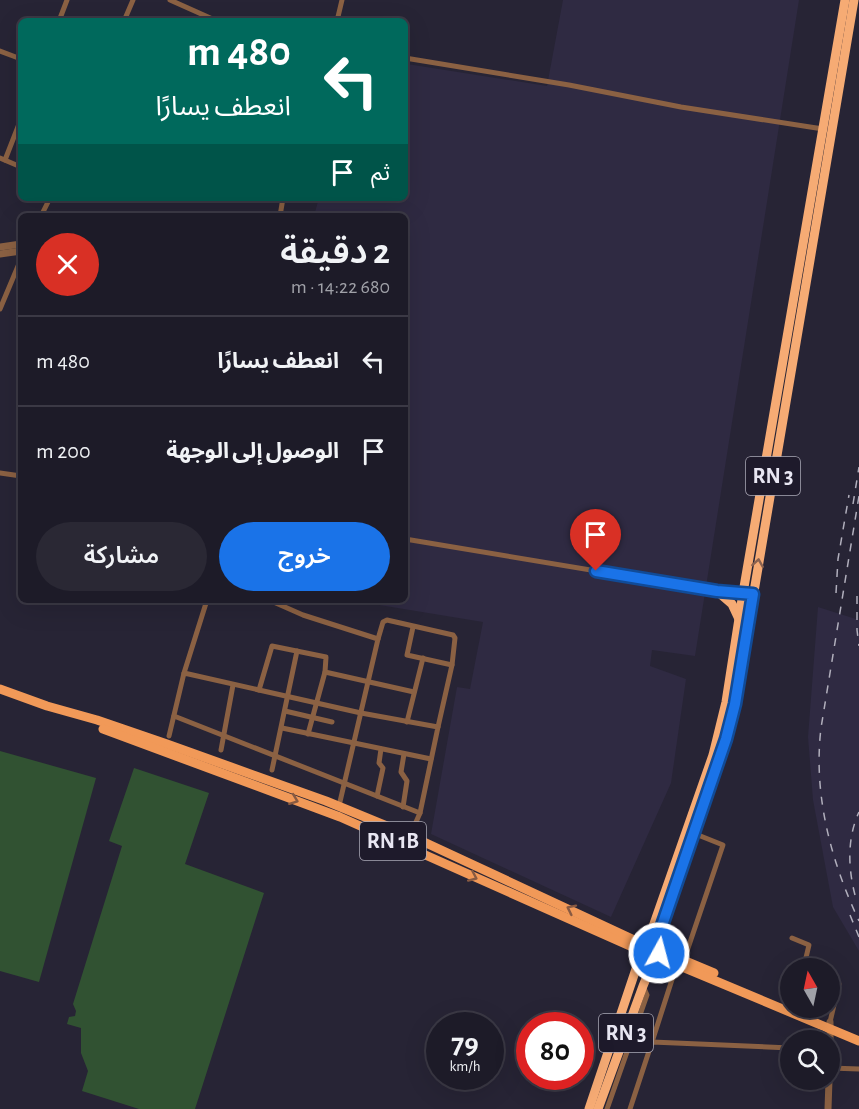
<!DOCTYPE html>
<html lang="ar">
<meta charset="utf-8">
<style>
:root{--surface:#1d1b28;--page:#2a2834;--text:#f1f3f6;--muted:#a0a1a8;--line:#3b3945;--accent:#1a73e8}
body{margin:0;font-family:"Alegreya Sans","Noto Sans Arabic",sans-serif;background:var(--page);color:var(--text);direction:rtl;height:100vh;display:flex;flex-direction:column;font-size:22px;white-space:nowrap}
*{box-sizing:border-box;margin:0}
p{font-size:20px;color:var(--muted)}
.icon{flex:none;width:33px;height:33px;fill:none;stroke:currentColor;stroke-width:2;stroke-linecap:round;stroke-linejoin:round}
.map{position:relative;flex:1;overflow:hidden;direction:ltr}
.drawer{position:absolute;left:18px;top:213px;width:390px;height:390px;display:flex;flex-direction:column;background:var(--surface);border-radius:9px;box-shadow:0 6px 24px #0002,0 0 0 2px var(--line);direction:rtl}
.drawer>*{flex:none}
.hud{position:absolute;left:18px;top:18px;width:390px;height:183px;border-radius:9px;box-shadow:0 6px 24px #0002,0 0 0 2px var(--line);direction:rtl;background:#00695c;color:#fff;overflow:hidden}
.needle{width:39px;rotate:351deg}
.controls{position:absolute;left:780px;top:958px;display:grid;gap:12px}
.controls a{display:grid;place-items:center;width:60px;height:60px;border-radius:50%;background:var(--surface);box-shadow:0 6px 24px #0002,0 0 0 2px var(--line);font-size:30px}
.speed{position:absolute;left:426px;top:1012px;display:flex;gap:12px;font-size:30px;font-weight:700;text-align:center}
.speed>*{display:grid;place-content:center;width:78px;height:78px;border-radius:50%;background:var(--surface);box-shadow:0 6px 24px #0002,0 0 0 2px var(--line);line-height:1}
.speed small{font-size:15px;font-weight:400}
.speed .limit{border:9px solid #d22;background:#fff;color:#111}
.pin{position:absolute;display:grid;place-items:center;width:51px;height:51px;color:#fff;margin:-62px -26px;border-radius:50% 50% 50% 0;rotate:-45deg;box-shadow:0 0 6px #0007}
.pin .icon{rotate:45deg}
.me{position:absolute;width:66px;margin:-33px;rotate:7deg;stroke-linejoin:round;filter:drop-shadow(0 0 4px #0008)}
.turn{display:flex;align-items:center;gap:21px;height:126px;padding:0 18px;font-size:27px}
.turn .icon{width:78px;height:78px;stroke-width:2.5}
.turn b{display:block;font-size:42px;line-height:51px}
.then{display:flex;align-items:center;height:57px;padding:0 18px;background:#0003;gap:12px;font-size:22px}
.round{display:grid;place-items:center;flex:none;width:63px;height:63px;border-radius:32px;background:var(--page)}
.overview{display:flex;align-items:center;justify-content:space-between;height:102px;padding:0 18px}
h1{font-size:36px;font-weight:600;line-height:45px}
.primary-button{display:flex;gap:12px;margin-top:auto;padding:12px 18px}
.primary-button a{flex:1;height:69px;border-radius:36px;background:var(--accent);color:#fff;font-size:24px;font-weight:600;line-height:69px;text-align:center}
.primary-button a+a{background:var(--page);color:var(--text)}
ul{padding:0;list-style:none}
li{display:flex;align-items:center;gap:18px;height:90px;padding:0 18px;border-top:2px solid var(--line)}
li div{flex:1}
li b{display:block;font-size:22px}
li em{font-style:normal}
.map>svg:first-child{display:block}
.built{fill:#2f2a42}
.green{fill:#315232}
.lines{fill:none;stroke-linecap:round;stroke-linejoin:round}
.minor{stroke:#8b6143;stroke-width:5}
.tertiary{stroke:#8b6143;stroke-width:7}
.primary{stroke:#f19958;stroke-width:9}
.trunk{stroke:#f6ab74;stroke-width:9}
.rail{stroke:#b1afbc;stroke-width:1.5;stroke-dasharray:8 8;stroke-linecap:butt}
.oneway{stroke:#8a6250}
.oneway2{stroke:#885a42}
.route-casing{stroke:#114b97;stroke-width:15}
.route{stroke:#1a73e8;stroke-width:10}
.labels{text-anchor:middle;dominant-baseline:central;stroke-width:4.5;stroke-linejoin:round;paint-order:stroke}
.shield{fill:#1e1a2b;stroke:#aba9b6;stroke-width:1.5}
.shield-label{font-size:22px;font-weight:bold;fill:#e8e6f2}
</style>
<div class="map">
<svg width="859" height="1109" viewBox="0 0 859 1109">
<rect width="100%" height="100%" fill="#272435"/>
<g class="built">
<path d="M563 0H799L695 656 652 650 650 666 686 679 671 783 611 917 431 834 457 687 470 689 483 622 349 600H405V216H314L319 198H405V66L407 64 547 86Z"/>
<path d="M818 607 859 620V951L833 907 813 800 808 737Z"/>
</g>
<g class="green">
<path d="M0 751 96 778 39 982 0 971Z"/>
<path d="M134 768 209 793 185 864 264 893 195 1109H139L82 1091 88 1071 81 1053V1028L67 1024 69 1017 75 1016 76 1011 73 1004 122 846 109 841Z"/>
</g>
<g class="lines">
<g class="minor">
<path d="M170 0 217 21"/>
<path d="M59 21 67 0"/>
<path d="M124 21 133 0"/>
<path d="M337 21 342 0"/>
<path d="M0 51 21 59"/>
<path d="M405 58 569 85 681 107 823 129"/>
<path d="M0 158 21 167"/>
<path d="M5 160 21 119"/>
<path d="M41 216 50 198"/>
<path d="M280 216 283 198"/>
<path d="M0 309 21 259"/>
<path d="M0 473 21 476"/>
<path d="M405 539 717 591 754 594"/>
<path d="M269 600 303 615 378 639 339 806"/>
<path d="M413 627 407 655 452 665"/>
<path d="M378 639 383 622 387 620 453 635 455 638 452 665 438 727"/>
<path d="M325 672 414 692"/>
<path d="M184 673 207 600"/>
<path d="M259 690 272 646 326 657 325 672 308 734"/>
<path d="M285 711 332 722"/>
<path d="M174 716 420 813"/>
<path d="M407 722 423 658"/>
<path d="M282 728 431 759"/>
<path d="M169 736 184 673 361 713 438 727 420 813 405 847"/>
<path d="M221 750 233 685"/>
<path d="M272 770 297 651"/>
<path d="M377 796 383 768 379 763 381 749"/>
<path d="M403 807 407 781 401 772 404 754"/>
<path d="M792 938 809 945 804 966 808 969"/>
<path d="M684 960 723 845 693 833"/>
<path d="M830 978 838 982 839 984 830 1022"/>
<path d="M631 1035 652 1042 677 964"/>
<path d="M830 1068 859 1069"/>
<path d="M607 1109 647 995 643 986"/>
<path d="M630 1109 652 1042 790 1048"/>
</g>
<g class="tertiary">
<path d="M0 247 21 244"/>
<path d="M0 254 21 251"/>
<path d="M830 1072V1022"/>
<path d="M828 1109 829 1080"/>
</g>
<g class="primary">
<path d="M0 689 47 706 97 720 167 744 326 801 411 836 643 944"/>
<path d="M103 729 340 817 641 951"/>
<path d="M659 950 714 973"/>
<path d="M656 956 859 1041"/>
</g>
<g class="trunk">
<path d="M717 591 732 604 739 619"/>
<circle cx="650" cy="950" r="9"/>
<path d="M648 941 713 755 726 702 743 593 845 0"/>
<path d="M656 943 720 757 735 704 854 0"/>
<path d="M589 1109 641 954"/>
<path d="M598 1109 643 986 655 957"/>
</g>
<g class="rail">
<path d="M859 496 821 728C813 795 831 861 859 921"/>
<path d="M853 504 859 467"/>
<path d="M836 593 838 559 849 495"/>
<path d="M857 596V630L859 646"/>
<path d="M855 895C848 868 847 838 859 812"/>
<path d="M850 915 859 937"/>
</g>
</g>
<defs><path id="oneway-chevron" d="M-2-3.5L2.5 0L-2 3.5" fill="none" stroke-width="1.6" stroke-linecap="round" stroke-linejoin="round" transform="scale(1.5)"/></defs>
<use class="oneway" href="#oneway-chevron" transform="translate(758 563) rotate(-81)"/>
<g class="oneway2">
<use href="#oneway-chevron" transform="translate(294 800) rotate(21)"/>
<use href="#oneway-chevron" transform="translate(473 877) rotate(24)"/>
<use href="#oneway-chevron" transform="translate(571 909) rotate(-154)"/>
</g>
<g class="lines">
<defs>
<path id="route" d="M596 571 717 591 753 594 735 704 726 739 656 943 659 948V953"/>
</defs>
<use href="#route" class="route-casing"/>
<use href="#route" class="route"/>
</g>
<g class="labels">
<g class="shield">
<rect x="746" y="457" width="54" height="38" rx="4.5"/>
<rect x="360" y="822" width="66" height="38" rx="4.5"/>
<rect x="599" y="1014" width="54" height="38" rx="4.5"/>
</g>
<g class="shield-label">
<text x="773" y="476">RN 3</text>
<text x="393" y="841">RN 1B</text>
<text x="626" y="1033">RN 3</text>
</g>
</g>
</svg>
<div class="controls">
<a><svg class="needle" viewBox="-14 -14 28 28"><path d="M0-13l5 13h-10z" fill="#e53935"/><path d="M0 13l5-13h-10z" fill="#a0a1a8"/></svg></a>
<a><svg class="icon" aria-label="search" viewBox="0 0 24 24"><circle cx="10" cy="10" r="6"/><path d="M15 15l6 6"/></svg></a>
</div>
<div class="speed"><div>79<small>km/h</small></div><div class="limit">80</div></div>
<div class="pin" style="left:596px;top:571px;background:#d93025"><svg class="icon" aria-label="arrive" viewBox="0 0 24 24"><path d="M6 21V4h12l-3 4 3 4H6"/></svg></div>
<svg class="me" style="left:659px;top:953px" viewBox="-20 -20 40 40"><circle r="17" fill="#1a73e8" stroke="#fff" stroke-width="3"/><path d="M0-11L8 9 0 5-8 9z" fill="#fff"/></svg>
<div class="hud">
<div class="turn"><svg class="icon" aria-label="left" viewBox="0 0 24 24"><path d="M17 20v-9H6M10 6l-5 5 5 5"/></svg><div><b>480 m</b>انعطف يسارًا</div></div>
<div class="then">ثم<svg class="icon" aria-label="arrive" viewBox="0 0 24 24"><path d="M6 21V4h12l-3 4 3 4H6"/></svg></div>
</div>
<section class="drawer">
<div class="overview"><div><h1>2 دقيقة</h1><p>680 m · 14:22</p></div><a class="round" style="background:#d93025;color:#fff"><svg class="icon" aria-label="close" viewBox="0 0 24 24"><path d="M6 6l12 12M18 6L6 18"/></svg></a></div>
<ul>
<li><svg class="icon" aria-label="left" viewBox="0 0 24 24"><path d="M17 20v-9H6M10 6l-5 5 5 5"/></svg><div><b>انعطف يسارًا</b></div><em>480 m</em></li>
<li><svg class="icon" aria-label="arrive" viewBox="0 0 24 24"><path d="M6 21V4h12l-3 4 3 4H6"/></svg><div><b>الوصول إلى الوجهة</b></div><em>200 m</em></li>
</ul>
<div class="primary-button"><a>خروج</a><a>مشاركة</a></div>
</section>
</div>
